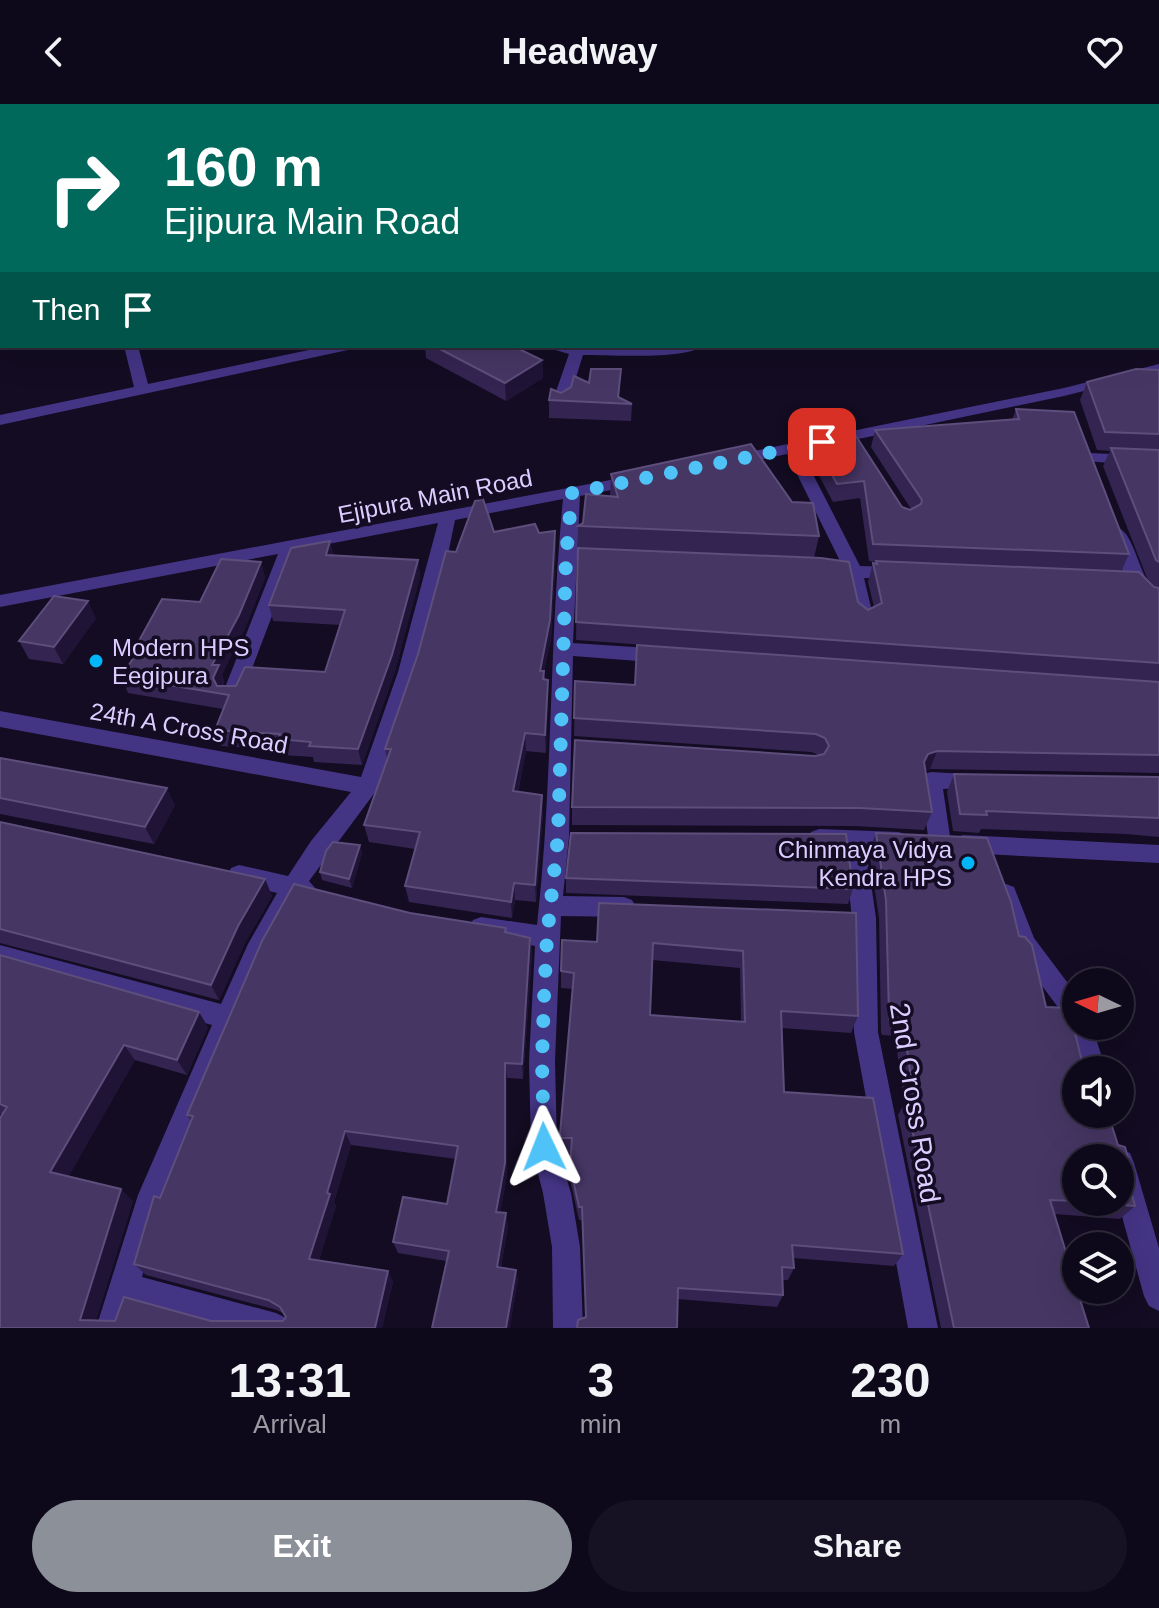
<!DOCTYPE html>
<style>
:root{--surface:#0e091a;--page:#171223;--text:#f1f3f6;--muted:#9b9aa2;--line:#2e2a39;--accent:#8c9099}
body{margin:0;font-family:Arial,sans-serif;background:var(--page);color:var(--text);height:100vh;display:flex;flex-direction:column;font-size:30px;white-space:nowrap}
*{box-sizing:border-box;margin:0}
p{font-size:26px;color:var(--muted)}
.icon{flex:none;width:44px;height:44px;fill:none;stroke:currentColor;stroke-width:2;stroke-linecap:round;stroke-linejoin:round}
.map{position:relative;height:1224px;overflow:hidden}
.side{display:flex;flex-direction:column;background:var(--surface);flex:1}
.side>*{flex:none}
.top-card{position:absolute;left:0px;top:0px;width:1160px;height:244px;box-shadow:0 8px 32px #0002,0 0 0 2px var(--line);background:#00695c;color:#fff;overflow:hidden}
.needle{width:52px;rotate:275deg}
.tools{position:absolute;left:1062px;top:864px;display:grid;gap:16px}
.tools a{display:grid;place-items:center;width:72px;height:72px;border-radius:50%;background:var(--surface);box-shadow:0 8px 32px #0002,0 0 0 2px var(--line);font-size:40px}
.pin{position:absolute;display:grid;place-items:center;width:68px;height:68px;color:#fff;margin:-34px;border-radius:16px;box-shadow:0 4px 12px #0006}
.me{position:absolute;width:88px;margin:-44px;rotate:358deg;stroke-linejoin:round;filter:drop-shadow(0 0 6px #0008)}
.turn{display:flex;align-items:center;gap:28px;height:168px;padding:0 32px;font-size:36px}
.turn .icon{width:104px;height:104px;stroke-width:2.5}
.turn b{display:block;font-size:56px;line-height:68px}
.then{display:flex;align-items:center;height:76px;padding:0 32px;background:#0003;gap:16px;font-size:30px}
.eta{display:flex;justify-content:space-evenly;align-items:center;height:136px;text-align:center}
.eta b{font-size:48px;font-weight:700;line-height:56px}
.cta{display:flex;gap:16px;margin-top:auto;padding:16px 32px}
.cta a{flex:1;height:92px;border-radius:48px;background:var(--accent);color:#fff;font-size:32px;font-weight:700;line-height:92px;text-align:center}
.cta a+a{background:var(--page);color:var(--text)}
header{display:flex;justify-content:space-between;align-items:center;height:104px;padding:0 32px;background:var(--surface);font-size:36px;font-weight:700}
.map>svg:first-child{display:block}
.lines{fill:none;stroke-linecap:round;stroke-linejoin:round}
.minor{fill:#443484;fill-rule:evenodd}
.wall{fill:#342451;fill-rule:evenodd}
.shaded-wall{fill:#1f1336}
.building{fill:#463664;stroke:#5d4e7c;stroke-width:2;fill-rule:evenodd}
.route{stroke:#4fc3f7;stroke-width:14;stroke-dasharray:0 25.2}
.poi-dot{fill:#00b6f8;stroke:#130c22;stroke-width:3}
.labels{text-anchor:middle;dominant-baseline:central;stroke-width:7;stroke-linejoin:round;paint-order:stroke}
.street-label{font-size:24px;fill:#dbcdff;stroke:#130c22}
.poi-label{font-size:24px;fill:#dbcdff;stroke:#130c22;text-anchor:start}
.near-street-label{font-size:28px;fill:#dbcdff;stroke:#130c22}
</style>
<header><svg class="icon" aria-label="back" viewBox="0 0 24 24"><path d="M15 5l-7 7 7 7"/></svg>Headway<svg class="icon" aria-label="heart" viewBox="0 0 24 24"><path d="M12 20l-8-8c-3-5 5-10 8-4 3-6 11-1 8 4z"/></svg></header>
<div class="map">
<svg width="1159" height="1224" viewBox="0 0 1159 1224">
<rect width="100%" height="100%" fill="#130c22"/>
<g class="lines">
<g class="minor">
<path d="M281 0H301L302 2H282Z"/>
<rect x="0" y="24" width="2" height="6"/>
<rect x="0" y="48" width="2" height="6"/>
<path d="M1159 58V65H1158V58Z"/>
<rect x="0" y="65" width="2" height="6"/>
<path d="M1158 92 1159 93V101L1158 100Z"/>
<path d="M2 146V154L0 155V147Z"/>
<path d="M1159 174V183H1158V174Z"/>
<path d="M0 221H2L0 230Z"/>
<path d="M124 242H138L148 280 328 242H355L348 246 0 321V311L134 283Z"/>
<path d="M542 242H703C684 256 609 251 583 251L568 299 560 304 552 299 569 250Z"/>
<path d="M1159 260V268L1064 292 801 347 860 462 896 463 905 469 896 475 864 474 874 516 865 522 856 516 846 473 825 472 816 466 825 460 842 461 787 350 734 361 726 356 734 351 1064 284Z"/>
<path d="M1089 349 1159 352V362L1083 357V351Z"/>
<path d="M637 371 645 376 643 380 580 392 573 539 664 545 674 552 664 559 573 552 569 733 563 792 624 793 632 796 636 803 632 810 624 813 561 812 555 957 557 1043 571 1089 580 1143 583 1224H553L552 1143 543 1089 531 1043 529 957 535 842 481 833 473 830 469 823 473 816 481 813 537 821C553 679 549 537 563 395L455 416 442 480 418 568 379 683 309 777 316 785 313 792 299 793 283 818 166 1091 142 1173 276 1209 286 1214 291 1224H222L134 1200 126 1224H96L138 1091 212 921 0 863V841L221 900 248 840 277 789 231 778 228 771 231 764 239 761 288 772 311 737 351 688 0 623V607L361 673 398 568 438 419 297 446 242 591 239 596H225L222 591 278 450 0 503V491Z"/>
<path d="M1118 424C1136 430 1138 476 1159 490V502L1146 500 1127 478 1109 430Z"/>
<path d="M931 668 983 671 987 677 983 683 943 685 951 739 948 745 940 748 932 745 929 739 920 676 924 670Z"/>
<path d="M819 725 899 728 907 731 910 737 907 743 866 745 876 814 878 928 938 1224H908L854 928 852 814 844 744 811 740 808 734 811 728Z"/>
<path d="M963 731 1159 741V759L963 749 955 746 952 740 955 734Z"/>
<path d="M1006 780 1014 783 1034 834 1076 890V922H1092L1106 966H1080L1068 922 1069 918 1016 847 995 790 998 783Z"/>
<path d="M1120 1045 1130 1049 1134 1059 1159 1144V1207L1149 1202 1144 1192 1118 1098 1120 1054H1109L1110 1049Z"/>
</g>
</g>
<g class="wall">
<path d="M757 0H934L933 2H756Z"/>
<path d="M1024 0H1159V43L1158 44V2H1025Z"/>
<path d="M425 242H513L542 256 543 274 506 297 426 254Z"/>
<path d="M621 265 619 294 632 300 631 317 549 314V296L561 289Z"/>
<path d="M1159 266V578L576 536 578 422 583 419 610 392 611 370 792 398 819 432 814 454 858 498 868 506 874 503 868 478 873 459 876 460V458L869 457 860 394 833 398 808 351 811 334 902 403 911 405 871 343 875 326 1012 316 1016 305 1129 450 1121 468 1156 484 1147 474 1103 362 1110 347 1097 346 1080 296 1087 278Z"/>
<path d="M555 427 556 446 551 535 544 567 548 594 546 649 526 647 518 688 543 708 536 798 515 796 512 814 409 798 405 782 415 745 369 738 364 721 387 655 385 645 456 448 494 428 539 429Z"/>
<path d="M330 437 333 451 418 456 420 473 395 567 362 661 314 658 313 653 283 651 281 646 221 642 215 626 223 605 128 589 121 573 132 557 130 553 200 498 261 458 265 474 244 527 222 570 224 577 223 582H236L325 568 340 521 273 517 269 501Z"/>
<path d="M96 514 63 560 29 555 19 537Z"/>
<path d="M575 577 635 581 1159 578V669L930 665 925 667 932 708 924 726 854 722 572 721V703L819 651 811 648 574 632Z"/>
<path d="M0 654 175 701 154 740 0 710Z"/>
<path d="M954 670 1159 673V733L1126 730 981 725 979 729 953 727 947 688Z"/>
<path d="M0 718 265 775 272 792 245 839 219 896 0 839Z"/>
<path d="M876 729 1019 832 1046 903 1130 1084 1135 1102 1120 1115 1055 1110 1089 1224H941L898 1011 904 1000 895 932 882 931 881 928 879 814 869 747Z"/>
<path d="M360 741 362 749 352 784 322 776 320 768Z"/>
<path d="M566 774 853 785 848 800 566 789Z"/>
<path d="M410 809 506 824V828L530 834 532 850 523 975 507 974V1072L500 1108 508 1121 501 1164 516 1166 518 1177 446 1157 398 1149 393 1138 447 1100 456 1055 351 1041 334 1098 336 1102 319 1156 388 1167 393 1178 382 1224H0L2 1011 0 1010V851L208 923 187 971 135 956 68 1072 133 1097 96 1216 283 1217 286 1213 284 1210 277 1206 146 1171 134 1160 191 1017 187 1011Z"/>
<path d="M856 809 858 912 851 929 782 924 784 988 903 1150 894 1162 793 1154 794 1164 788 1176H782L783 1191 777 1203 677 1195 586 1214 582 1116H579L570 1076 571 1049 562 1048 561 1044 560 1030 573 885 561 884V867L597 838ZM652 856 740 864 741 918 650 911Z"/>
</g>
<g class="shaded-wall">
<path d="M542 256 543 274 506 297 505 279Z"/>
<path d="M555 427 556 446 551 535 540 585V567Z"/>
<path d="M330 437 333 454 326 451Z"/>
<path d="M418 456 420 473 395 567 362 661 358 645Z"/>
<path d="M261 458 265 474 244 527 222 570 224 577 219 590 213 574 212 561Z"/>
<path d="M88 497 96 514 63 560 54 543Z"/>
<path d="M548 576V594L546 649 545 631Z"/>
<path d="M525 629 526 647 514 705 513 687Z"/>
<path d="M937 647 930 665 922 668 924 658 928 650Z"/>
<path d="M167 684 175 701 154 740 145 723Z"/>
<path d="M542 691 543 708 536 798 535 781Z"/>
<path d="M360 741 362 749 352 784 349 775Z"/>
<path d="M265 775 272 792 245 839 219 896 211 881 238 822Z"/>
<path d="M514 779 515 796 512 814 511 798Z"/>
<path d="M530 834 532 850 523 975 522 960Z"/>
<path d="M199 908 208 923 187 971 177 956Z"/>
<path d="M124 941 135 956 64 1081 50 1068Z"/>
<path d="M505 959 507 974V1072L498 1120 496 1108Z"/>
<path d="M345 1027 351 1041 334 1098 336 1102 316 1166 309 1155Z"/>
<path d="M121 1085 133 1097 94 1224 80 1216Z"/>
<path d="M506 1109 508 1121 499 1174 497 1163Z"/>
<path d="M516 1166 518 1177 510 1224H506Z"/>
<path d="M388 1167 393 1178 382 1224H375Z"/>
</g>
<g class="building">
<path d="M797 0H931L927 2H803Z"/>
<path d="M1082 0H1159V21L1158 2H1089Z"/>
<path d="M434 242H513L542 256 505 279Z"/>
<path d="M591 265H621L618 293 632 300 549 296 551 285 561 289 571 283 574 272 589 279Z"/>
<path d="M1136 265 1159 266V330L1105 328 1087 278Z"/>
<path d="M1016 305 1074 308 1129 450 873 440 864 377 837 380 811 334 854 329 902 403 910 406 921 400 922 396 875 326 1019 315Z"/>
<path d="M751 340 792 398 813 399 819 432 578 422 583 419 586 390 618 393 611 370Z"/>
<path d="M1111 344 1159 346V458L1156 456Z"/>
<path d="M483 395 494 428 535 420 539 429 555 427 550 516 540 567H544L543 575 548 576 545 631 525 629 513 687 542 691 535 781 514 779 511 798 405 782 420 728 364 721 391 645H385L418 550 446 447 456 448 475 397Z"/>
<path d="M330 437 326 451 418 456 392 551 358 645 309 642 311 638 278 635 280 630 215 626 229 591 121 573 134 553H130L162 495 200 498 221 455 261 458 239 511 212 561H219L213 574 217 582H236L245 563 325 568 345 506 269 501 291 444Z"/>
<path d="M578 444 821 454 849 458 858 498 868 506 882 499 873 459 877 460 876 457 1139 468 1154 483 1159 484V559L576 518Z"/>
<path d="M54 492 88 497 54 543 19 537Z"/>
<path d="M637 541 1159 578V651L937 647 928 650 924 658 932 708 860 704 572 703 575 636 815 652 824 650 829 642 825 634 816 630 574 614 575 577 635 581Z"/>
<path d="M0 654 167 684 145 723 0 694Z"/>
<path d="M954 670 1159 673V714L986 707 987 711 960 710Z"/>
<path d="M0 718 265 775 238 822 211 881 0 825Z"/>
<path d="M571 729 846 730 853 785 566 774Z"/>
<path d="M876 729 987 734 1011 798 1019 832 1025 833 1032 841 1046 903 1069 904 1084 966H1076V1010H1108L1118 1041 1125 1043 1131 1064 1130 1084 1135 1102 1084 1098H1120V1054H1076V1097L1050 1096 1076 1181V1186H1077L1089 1224H954L906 996H914L903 916 889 915V911L886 796Z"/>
<path d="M333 738 360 741 349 775 320 768 326 747Z"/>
<path d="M294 780 410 809 506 824 505 828 530 834 522 960 505 959V1059L496 1108 506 1109 497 1163 516 1166 506 1224H432L449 1147 393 1138 403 1093 447 1100 458 1042 345 1027 327 1089 330 1090 309 1155 388 1167 375 1224H0V1014L7 1003 0 1000V851L199 908 177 956 124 941 50 1068 121 1085 80 1216 115 1217 124 1193 211 1217H283L286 1213 280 1203 268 1196 134 1160 154 1092 160 1094 193 1012 187 1011 262 837Z"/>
<path d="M599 799 856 809 858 912 781 907 784 988 873 994 903 1150 792 1141 794 1164 782 1163 783 1191 678 1184 677 1224H577L578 1216 586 1213 582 1103H579L570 1062 572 1034H561L560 1030 574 869 561 867 562 836 597 838ZM653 839 743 847 745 918 650 911Z"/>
</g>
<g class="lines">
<path class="route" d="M544 1043 542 957 544 895 547 833 558 733 566 453 572 389 822 338"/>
</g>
<g class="poi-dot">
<circle cx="96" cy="557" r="8"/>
<circle cx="968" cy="759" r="8"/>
</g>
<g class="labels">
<g class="street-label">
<text transform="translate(435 392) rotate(-11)">Ejipura Main Road</text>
<text transform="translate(189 624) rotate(10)">24th A Cross Road</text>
</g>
<g class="poi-label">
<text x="112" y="543">Modern HPS<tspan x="112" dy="28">Eegipura</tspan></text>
<text x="952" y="745" text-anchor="end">Chinmaya Vidya<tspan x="952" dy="28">Kendra HPS</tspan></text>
</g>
<g class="near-street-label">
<text transform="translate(915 999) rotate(81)">2nd Cross Road</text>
</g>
</g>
</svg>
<div class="tools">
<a><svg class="needle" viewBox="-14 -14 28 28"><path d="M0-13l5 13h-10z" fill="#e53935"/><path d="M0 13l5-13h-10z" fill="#9b9aa2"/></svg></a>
<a><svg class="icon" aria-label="sound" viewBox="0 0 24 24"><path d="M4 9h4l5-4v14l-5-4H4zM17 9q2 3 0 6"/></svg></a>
<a><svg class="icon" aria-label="search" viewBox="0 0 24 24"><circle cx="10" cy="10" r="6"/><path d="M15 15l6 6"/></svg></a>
<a><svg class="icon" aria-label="layers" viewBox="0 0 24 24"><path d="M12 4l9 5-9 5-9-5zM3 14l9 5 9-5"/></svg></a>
</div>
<div class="pin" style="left:822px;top:338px;background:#d93025"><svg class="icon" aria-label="arrive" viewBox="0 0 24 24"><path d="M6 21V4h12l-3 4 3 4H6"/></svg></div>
<svg class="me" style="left:544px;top:1043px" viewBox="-20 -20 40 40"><path d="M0-17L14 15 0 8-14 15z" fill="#4fc3f7" stroke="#fff" stroke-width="4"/></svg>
<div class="top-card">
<div class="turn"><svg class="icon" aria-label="right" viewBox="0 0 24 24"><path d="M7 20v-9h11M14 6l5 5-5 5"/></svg><div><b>160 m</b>Ejipura Main Road</div></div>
<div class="then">Then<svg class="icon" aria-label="arrive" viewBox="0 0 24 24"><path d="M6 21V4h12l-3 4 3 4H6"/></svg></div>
</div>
</div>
<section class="side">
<div class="eta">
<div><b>13:31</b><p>Arrival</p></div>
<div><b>3</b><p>min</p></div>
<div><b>230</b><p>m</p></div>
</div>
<div class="cta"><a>Exit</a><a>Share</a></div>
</section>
